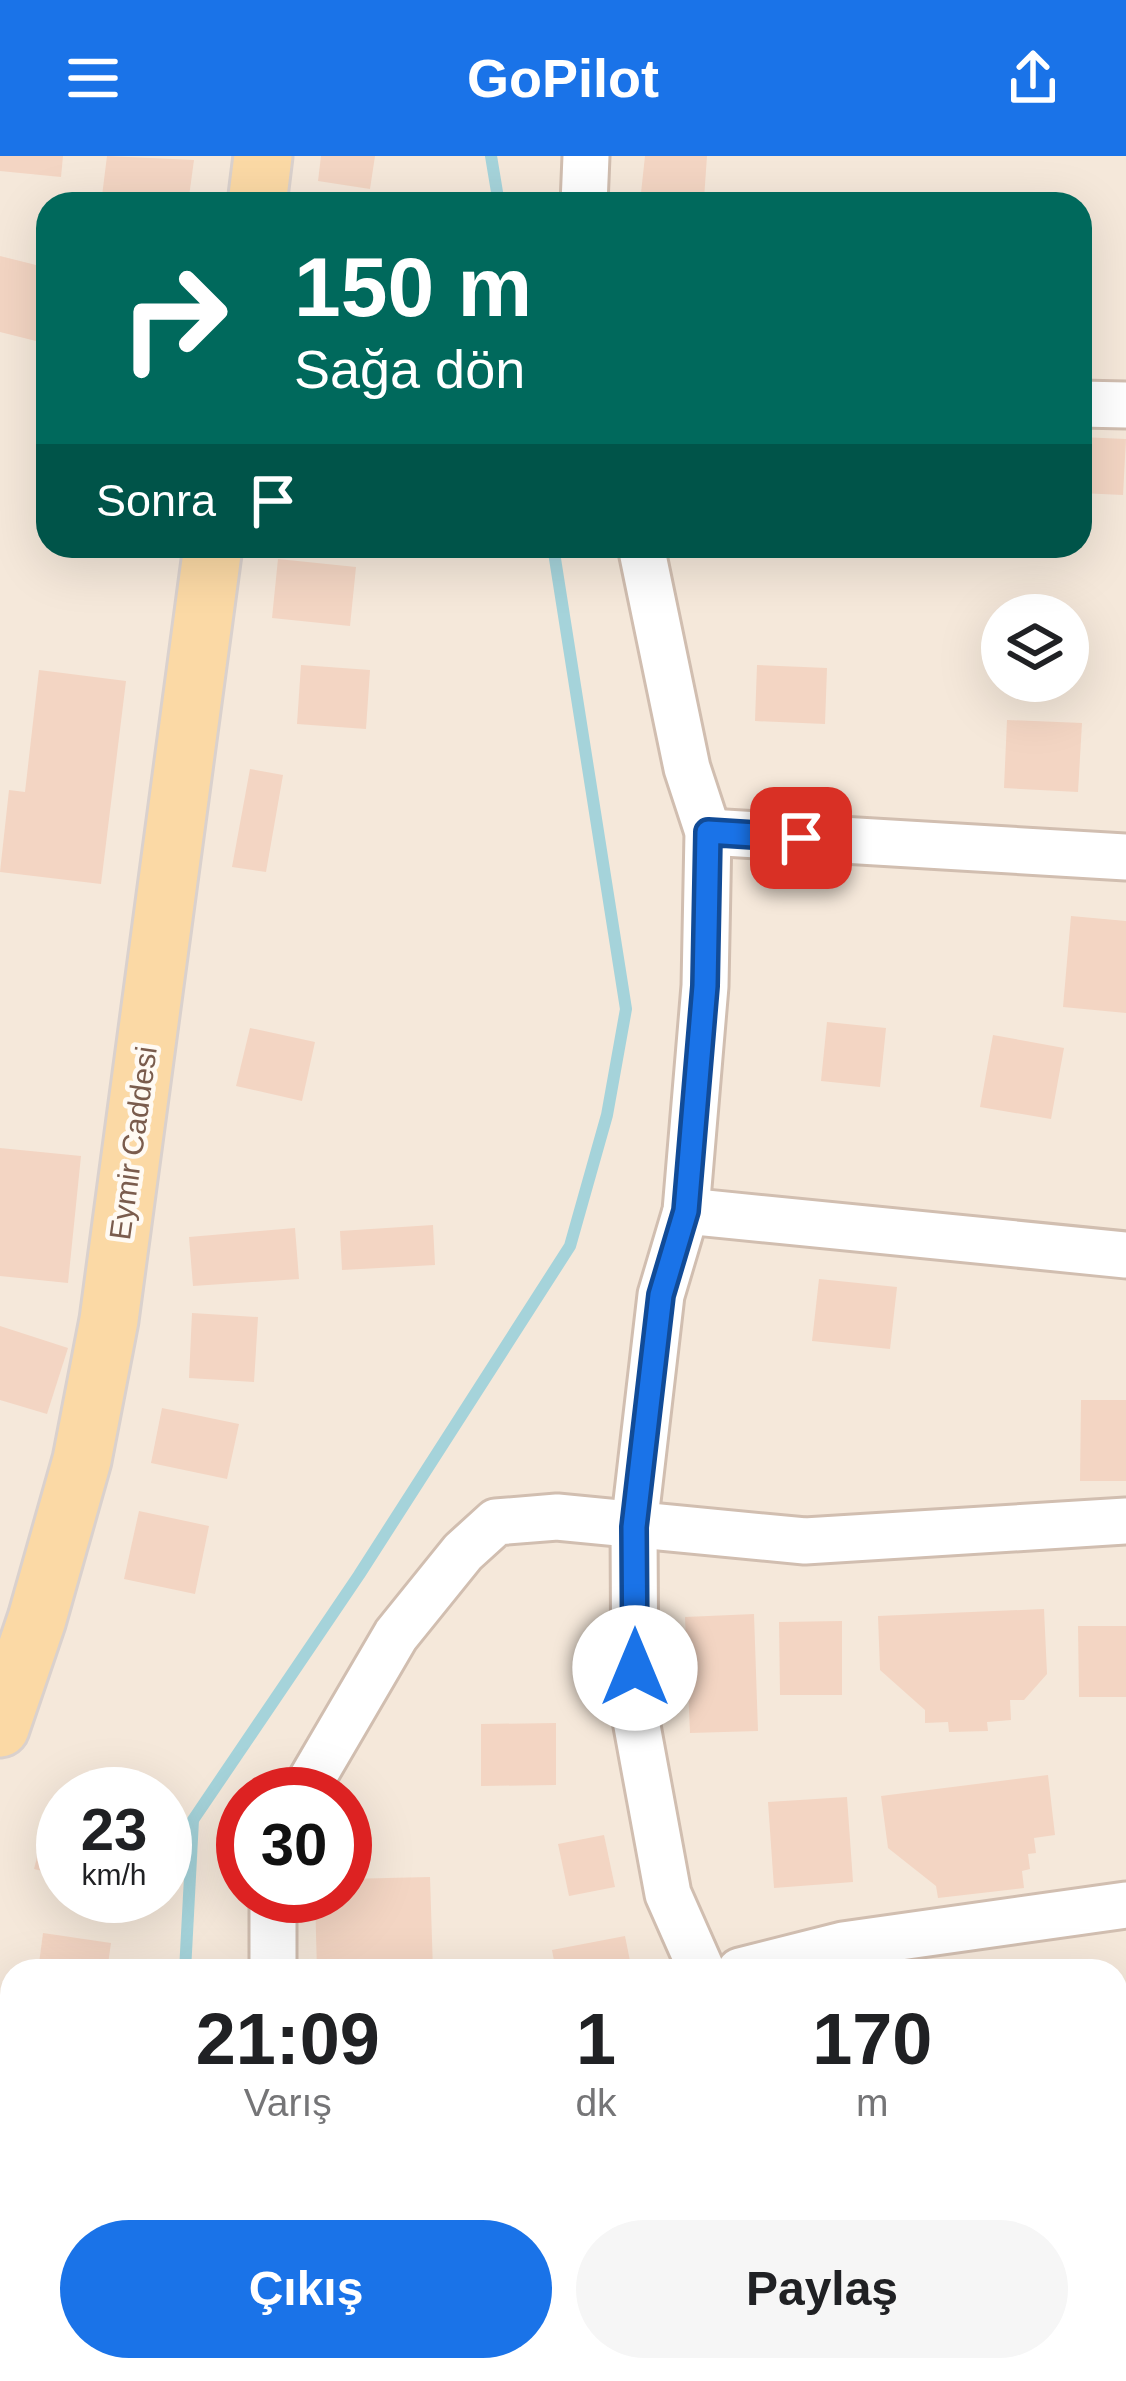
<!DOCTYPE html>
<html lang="tr">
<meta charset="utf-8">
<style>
:root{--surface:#fff;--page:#f6f6f6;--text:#202124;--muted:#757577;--accent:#1a73e8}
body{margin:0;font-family:Helvetica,sans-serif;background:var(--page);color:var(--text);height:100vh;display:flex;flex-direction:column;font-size:45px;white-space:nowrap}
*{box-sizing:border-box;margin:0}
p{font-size:39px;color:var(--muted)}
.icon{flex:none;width:66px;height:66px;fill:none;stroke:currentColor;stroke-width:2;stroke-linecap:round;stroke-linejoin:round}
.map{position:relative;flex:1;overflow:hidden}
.side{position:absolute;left:0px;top:1803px;width:1128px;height:423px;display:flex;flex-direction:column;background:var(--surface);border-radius:36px 36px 0 0;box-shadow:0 12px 48px #0002}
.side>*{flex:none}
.hud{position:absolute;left:36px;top:36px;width:1056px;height:366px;border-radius:36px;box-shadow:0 12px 48px #0002;background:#00695c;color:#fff;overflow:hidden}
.fabs{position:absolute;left:981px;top:438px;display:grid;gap:24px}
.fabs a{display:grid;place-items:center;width:108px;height:108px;border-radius:50%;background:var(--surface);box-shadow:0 12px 48px #0002;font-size:60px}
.speed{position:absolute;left:36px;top:1611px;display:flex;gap:24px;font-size:60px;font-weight:700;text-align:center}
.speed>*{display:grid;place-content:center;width:156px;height:156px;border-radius:50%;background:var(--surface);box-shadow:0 12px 48px #0002;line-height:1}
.speed small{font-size:30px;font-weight:400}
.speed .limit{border:18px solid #d22;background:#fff;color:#111}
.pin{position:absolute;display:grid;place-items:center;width:102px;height:102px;color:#fff;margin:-51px;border-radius:24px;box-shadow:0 6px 18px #0006}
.me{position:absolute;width:132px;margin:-66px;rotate:0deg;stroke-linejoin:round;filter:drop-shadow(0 0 9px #0008)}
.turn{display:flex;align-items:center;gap:42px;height:252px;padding:0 60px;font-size:54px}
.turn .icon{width:156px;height:156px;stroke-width:2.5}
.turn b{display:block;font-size:84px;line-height:102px}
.then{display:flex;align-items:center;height:114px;padding:0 60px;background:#0003;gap:24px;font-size:45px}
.eta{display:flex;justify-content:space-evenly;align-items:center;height:204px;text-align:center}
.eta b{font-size:72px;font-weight:700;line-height:84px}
.cta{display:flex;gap:24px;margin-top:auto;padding:24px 60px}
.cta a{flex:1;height:138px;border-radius:72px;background:var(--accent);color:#fff;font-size:48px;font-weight:700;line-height:138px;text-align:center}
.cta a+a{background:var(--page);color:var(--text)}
header{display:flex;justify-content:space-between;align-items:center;height:156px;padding:0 60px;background:var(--accent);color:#fff;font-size:54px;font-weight:700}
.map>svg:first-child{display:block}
.residential{fill:#f5e8da;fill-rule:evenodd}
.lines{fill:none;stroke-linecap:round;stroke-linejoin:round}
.stream{stroke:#a5d3da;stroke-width:12}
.building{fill:#f3d5c3}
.minor-casing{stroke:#d1beb0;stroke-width:51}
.major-casing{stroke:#dad1cd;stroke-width:63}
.highway-casing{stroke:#dad1cd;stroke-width:72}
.minor{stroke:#fff;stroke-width:45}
.major{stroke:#fbd9a5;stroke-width:57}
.highway{stroke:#f7b7a3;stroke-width:66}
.route-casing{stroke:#114b97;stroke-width:30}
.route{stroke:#1a73e8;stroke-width:21}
.labels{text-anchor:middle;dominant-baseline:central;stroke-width:9;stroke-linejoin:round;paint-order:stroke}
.street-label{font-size:30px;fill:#7a5c4d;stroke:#fffaf3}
</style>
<header><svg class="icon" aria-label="menu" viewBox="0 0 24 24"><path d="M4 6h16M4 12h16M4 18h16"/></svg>GoPilot<svg class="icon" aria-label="share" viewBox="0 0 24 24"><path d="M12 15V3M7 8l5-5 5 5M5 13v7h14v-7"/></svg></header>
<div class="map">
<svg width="1126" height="2225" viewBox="0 0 1126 2225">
<rect width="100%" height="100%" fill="#fdf6ec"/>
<path class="residential" d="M0 0H1126V2225H0ZM48 48H1080V390H48ZM1002 459H1068V525H1002ZM63 1638H165V1740H63ZM243 1638H345V1740H243ZM12 1815H1116V2214H12Z"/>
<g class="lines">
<g class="stream">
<path d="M491 0 499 48"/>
<path d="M185 1815 193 1664 359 1419 570 1090 607 959 626 853 553 390"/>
<path d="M275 2214 279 2225"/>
</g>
</g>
<g class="building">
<path d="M0 0H63L61 21 0 15Z"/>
<path d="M107 0 194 4 188 48H101Z"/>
<path d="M321 0H375L370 33 318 25Z"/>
<path d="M645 0H707L704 43 641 37Z"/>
<path d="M0 100 48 112V153L40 186 0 176Z"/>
<path d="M1080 281 1126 283 1123 339 1080 337Z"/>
<path d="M278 403 356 411 350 470 272 462Z"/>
<path d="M301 509 370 514 366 573 297 568Z"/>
<path d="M757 509 827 512 825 568 755 565Z"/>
<path d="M39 514 126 525 101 728 0 716 9 634 25 636Z"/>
<path d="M1007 564 1082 567 1078 636 1004 632Z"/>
<path d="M250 613 283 619 266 716 232 711Z"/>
<path d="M1071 760 1126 765V857L1063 851Z"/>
<path d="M827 866 886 872 880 931 821 925Z"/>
<path d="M250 872 315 886 302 945 236 930Z"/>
<path d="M993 879 1064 892 1051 963 980 951Z"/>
<path d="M0 992 81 1000 68 1127 0 1120Z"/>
<path d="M433 1069 435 1109 342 1114 340 1075Z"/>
<path d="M295 1072 299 1123 193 1130 189 1081Z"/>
<path d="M819 1123 897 1131 890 1193 812 1185Z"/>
<path d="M192 1157 258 1161 254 1226 189 1222Z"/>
<path d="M0 1170 68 1192 47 1258 0 1244Z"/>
<path d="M1081 1244H1126V1325H1080Z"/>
<path d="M162 1252 239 1268 227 1323 151 1307Z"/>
<path d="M139 1355 209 1370 195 1438 124 1423Z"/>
<path d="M1044 1453 1047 1518 1024 1544H1010L1011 1564 987 1566 988 1575 949 1576 948 1566 925 1567V1554L880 1514 878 1460Z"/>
<path d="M754 1458 758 1575 690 1577 685 1461Z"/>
<path d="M842 1465V1539H780L779 1466Z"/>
<path d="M1078 1470H1126V1541H1079Z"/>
<path d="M556 1567V1629L481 1630V1568Z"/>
<path d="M1048 1619 1055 1679 1034 1682 1036 1697 1028 1698 1030 1713 1022 1715 1024 1732 938 1742 936 1730 888 1692 881 1640Z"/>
<path d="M52 1641 63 1643V1720L34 1713Z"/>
<path d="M847 1641 853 1726 774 1732 768 1646Z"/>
<path d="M604 1679 615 1731 569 1740 558 1688Z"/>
<path d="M430 1721 433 1815H317L315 1740H345V1723Z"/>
<path d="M43 1777 111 1787 107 1815H38Z"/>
<path d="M625 1780 632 1815H556L552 1794Z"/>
<path d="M1126 1870V1930L1116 1932V1872Z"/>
<path d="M1116 2057 1126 2059V2187L1116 2184Z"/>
</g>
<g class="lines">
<defs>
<g id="minor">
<path d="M584 48 586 0"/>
<path d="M1080 248 1126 249"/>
<path d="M641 390 687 612 708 676 705 830 686 1055 661 1139 634 1371 635 1559 668 1738 702 1815"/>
<path d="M708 676 1126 701"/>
<path d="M686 1055 1126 1099"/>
<path d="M303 1638 396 1479 463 1396 496 1366 557 1361 805 1385 1126 1365"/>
<path d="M273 1815V1740"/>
<path d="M740 1815 843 1789 1126 1749"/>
</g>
<g id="major">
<path d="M257 48 263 0"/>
<path d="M0 1572 37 1463 82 1304 109 1164 213 390"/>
<path d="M0 1986 12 2011"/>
</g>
<g id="highway">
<path d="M0 2086 12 2088"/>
<path d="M0 2199 12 2200"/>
<path d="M100 2214 170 2225"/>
<path d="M754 2214 801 2225"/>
</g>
</defs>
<use href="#minor" class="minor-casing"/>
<use href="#major" class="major-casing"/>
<use href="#highway" class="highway-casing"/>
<use href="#minor" class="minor"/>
<use href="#major" class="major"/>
<use href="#highway" class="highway"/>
</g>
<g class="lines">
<defs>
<path id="route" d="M635 1512 634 1371 661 1139 686 1055 705 830 708 676 801 682"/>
</defs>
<use href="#route" class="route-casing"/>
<use href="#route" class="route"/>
</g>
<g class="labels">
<g class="street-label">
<text transform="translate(133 987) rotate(-82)">Eymir Caddesi</text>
</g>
</g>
</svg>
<div class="fabs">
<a><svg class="icon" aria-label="layers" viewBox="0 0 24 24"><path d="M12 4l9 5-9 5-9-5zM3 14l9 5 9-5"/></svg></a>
</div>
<div class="speed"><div>23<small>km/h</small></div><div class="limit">30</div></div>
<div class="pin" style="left:801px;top:682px;background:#d93025"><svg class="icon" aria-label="arrive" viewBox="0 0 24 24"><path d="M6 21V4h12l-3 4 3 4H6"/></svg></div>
<svg class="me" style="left:635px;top:1512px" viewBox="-20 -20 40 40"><circle r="19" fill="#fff"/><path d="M0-13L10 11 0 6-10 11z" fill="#1a73e8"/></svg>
<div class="hud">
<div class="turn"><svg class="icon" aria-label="right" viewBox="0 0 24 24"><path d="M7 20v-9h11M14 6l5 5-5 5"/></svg><div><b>150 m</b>Sağa dön</div></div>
<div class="then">Sonra<svg class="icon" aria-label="arrive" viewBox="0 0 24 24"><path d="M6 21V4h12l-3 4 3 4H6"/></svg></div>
</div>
<section class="side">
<div class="eta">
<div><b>21:09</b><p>Varış</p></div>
<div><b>1</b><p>dk</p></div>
<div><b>170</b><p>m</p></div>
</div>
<div class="cta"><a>Çıkış</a><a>Paylaş</a></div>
</section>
</div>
